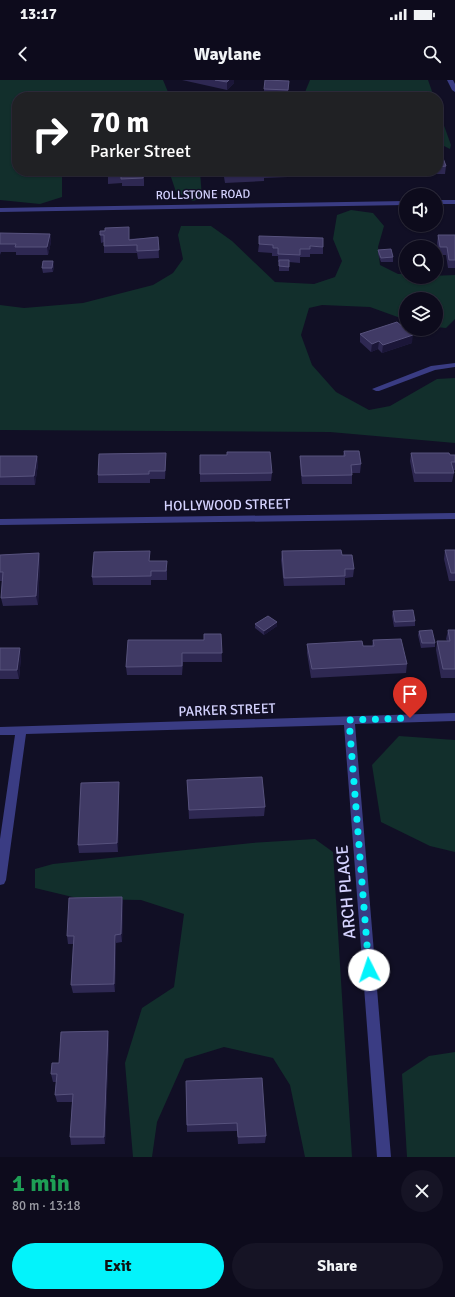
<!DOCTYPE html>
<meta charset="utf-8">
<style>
:root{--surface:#0d0b1c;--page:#161425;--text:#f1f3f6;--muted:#9a9ba3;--line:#2d2b3b;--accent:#03f3fb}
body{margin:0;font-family:Signika,sans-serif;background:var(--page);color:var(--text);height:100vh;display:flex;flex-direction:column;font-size:15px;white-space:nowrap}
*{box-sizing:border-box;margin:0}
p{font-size:13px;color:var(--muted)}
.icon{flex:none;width:22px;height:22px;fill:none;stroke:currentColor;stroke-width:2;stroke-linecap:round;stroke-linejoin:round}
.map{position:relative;height:1077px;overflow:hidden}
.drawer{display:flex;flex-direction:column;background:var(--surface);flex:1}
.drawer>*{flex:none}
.hud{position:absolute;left:12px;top:12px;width:431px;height:84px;border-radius:16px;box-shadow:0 1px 3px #0004,0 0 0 1px var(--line);background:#202124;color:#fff;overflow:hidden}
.fabs{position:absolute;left:399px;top:108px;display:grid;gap:8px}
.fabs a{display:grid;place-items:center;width:44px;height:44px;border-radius:50%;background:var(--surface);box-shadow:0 1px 3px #0004,0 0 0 1px var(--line);font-size:20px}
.pin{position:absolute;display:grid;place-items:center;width:34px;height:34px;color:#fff;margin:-41px -17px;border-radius:50% 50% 50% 0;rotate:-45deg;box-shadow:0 0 4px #0007}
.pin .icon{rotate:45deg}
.me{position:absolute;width:44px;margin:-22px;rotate:356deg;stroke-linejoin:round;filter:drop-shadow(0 0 3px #0008)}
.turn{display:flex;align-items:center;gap:14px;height:84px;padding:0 12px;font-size:18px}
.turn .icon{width:52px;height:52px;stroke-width:2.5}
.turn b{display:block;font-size:28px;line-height:34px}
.round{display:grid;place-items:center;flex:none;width:42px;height:42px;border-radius:21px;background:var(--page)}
.summary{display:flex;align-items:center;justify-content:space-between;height:68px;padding:0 12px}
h1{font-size:24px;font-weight:800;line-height:30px;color:#1e9e55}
.primary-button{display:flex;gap:8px;margin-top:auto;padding:8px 12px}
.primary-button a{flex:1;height:46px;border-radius:24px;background:var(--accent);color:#111;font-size:16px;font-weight:800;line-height:46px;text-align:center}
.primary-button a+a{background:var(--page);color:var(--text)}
.status{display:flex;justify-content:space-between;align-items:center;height:28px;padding:0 20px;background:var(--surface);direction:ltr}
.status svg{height:11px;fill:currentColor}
header{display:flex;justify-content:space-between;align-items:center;height:52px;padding:0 12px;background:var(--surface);font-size:18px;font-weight:800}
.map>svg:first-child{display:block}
.green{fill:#122f2c}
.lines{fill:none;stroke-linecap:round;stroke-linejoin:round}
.minor{fill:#3a3c83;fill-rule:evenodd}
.wall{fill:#2e2852}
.shaded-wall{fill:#1b1638}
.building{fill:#403a65;stroke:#57527d}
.route{stroke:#03f3fb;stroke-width:7;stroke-dasharray:0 12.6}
.labels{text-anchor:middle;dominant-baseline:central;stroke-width:3;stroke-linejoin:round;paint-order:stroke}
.far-street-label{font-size:12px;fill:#d5d3ff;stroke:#110f25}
.street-label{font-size:14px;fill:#d5d3ff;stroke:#110f25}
.near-street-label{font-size:17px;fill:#d5d3ff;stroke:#110f25}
</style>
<div class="status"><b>13:17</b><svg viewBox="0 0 49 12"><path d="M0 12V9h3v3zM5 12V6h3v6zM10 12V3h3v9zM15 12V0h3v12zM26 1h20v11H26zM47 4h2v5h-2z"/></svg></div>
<header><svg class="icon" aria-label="back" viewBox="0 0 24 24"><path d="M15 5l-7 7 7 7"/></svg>Waylane<svg class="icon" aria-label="search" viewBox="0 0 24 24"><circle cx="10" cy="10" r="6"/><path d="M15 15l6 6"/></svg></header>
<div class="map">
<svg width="455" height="1077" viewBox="0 0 455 1077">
<rect width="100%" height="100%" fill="#110f25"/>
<g class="green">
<path d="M0 0H163L168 12 201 17H17V91H62V117L40 124 0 120Z"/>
<path d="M310 0H428L434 17H303Z"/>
<path d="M438 29 451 65 450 69 438 63Z"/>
<path d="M169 91H200L202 118 193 121 176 112Z"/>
<path d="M351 130 373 133 384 146 378 167 380 185 398 194H406V197L455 195V239L446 248 436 247V219H406V240L370 227 322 225 309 228 301 255 312 285 336 312 369 330 390 326 437 299 455 298V363L330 352 0 350V225L24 228 83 223 153 205 173 193 183 179 178 155 181 146H211L232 161 275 202 314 204 335 197 342 181 333 159 337 135Z"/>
<path d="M399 656 455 660V772L430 766 381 742 372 685Z"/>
<path d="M315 759 333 772 352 1077H305L290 1005 273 978 224 967 185 979 157 1042 152 1077H133L125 983 142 928 174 907 184 834 141 820 81 819 35 808V789L53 784 252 763Z"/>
<path d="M455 972V1077H407L402 994 429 976Z"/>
</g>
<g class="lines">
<g class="minor">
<path d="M447 0H453L455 4V12L452 10Z"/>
<rect x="436" y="120" width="19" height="4"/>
<path d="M406 121V125L0 132V128Z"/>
<path d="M455 283V287L435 290 379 311H376L372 309 431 286Z"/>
<path d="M455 433V439L0 445V439Z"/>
<path d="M455 633V641L355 644 391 1077H377L344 645 26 654 6 800 4 804 0 805V759L15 655H0V647Z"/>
</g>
</g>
<g class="wall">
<path d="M182 0H234V3L227 10Z"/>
<path d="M289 1 288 14 264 13V9Z"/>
<path d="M438 78 446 86 445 94H424L423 92H419L418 97H387L386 91H438Z"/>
<path d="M144 91V106H122V103L108 104V96Z"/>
<path d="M223 91H288V97L264 98V101L225 103Z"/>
<path d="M129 147V159L158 157 159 178 138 179 137 173H104V162L101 163 100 151Z"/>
<path d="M0 153 50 154 51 162 48 175H16V172H1L0 175Z"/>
<path d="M438 155H455V188H448L446 175H439L437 163Z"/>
<path d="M259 164 323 167V174H310V177H300V183L289 182V191H279V182H278V176H272V173L258 172Z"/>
<path d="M378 170 393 177V182H381L378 174Z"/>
<path d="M54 185 53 192 43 193 42 188Z"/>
<path d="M360 254 412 263 382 273 378 269 371 272 360 262Z"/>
<path d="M344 371 361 384 360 393H352V404H302L300 385V376H343Z"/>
<path d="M411 373 455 375V390H453L454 393 452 402H414L410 381Z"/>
<path d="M200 375 272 393 271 401 200 402Z"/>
<path d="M0 376H37L38 384 35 405H0Z"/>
<path d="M166 382 165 399H150V403H98V395Z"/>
<path d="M445 470H455V501H449L444 479Z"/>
<path d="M282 471 342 475 354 489 353 497 345 498V505L284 506 281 480Z"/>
<path d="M39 473 40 482 38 525 3 526 1 518 2 501H0V475Z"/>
<path d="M150 481 167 489V500H151V505H93L92 497Z"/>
<path d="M393 531 415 541V546L394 547 392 536Z"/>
<path d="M255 544 277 546 264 555 255 548Z"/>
<path d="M448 550H455V598H441L436 570 437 561H447L446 559Z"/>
<path d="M419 551 435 563V567L421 568 418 555Z"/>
<path d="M221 554 222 582H183L182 595H127L126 587Z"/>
<path d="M373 560 407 584 406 593 311 598 307 573V564L363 566H372Z"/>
<path d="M0 568 21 577 19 599H0Z"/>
<path d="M187 700 265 727 264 736 189 739Z"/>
<path d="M119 711 118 772 79 773 78 765Z"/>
<path d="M122 817 123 825 122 862 116 863 115 912 73 913 71 905 73 864H68L67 856Z"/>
<path d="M109 959 105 1064 71 1065 70 1057 72 1022H57L55 1015 56 1002H53L51 994 59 983Z"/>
<path d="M186 1001 266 1056 265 1063 238 1064 237 1051 187 1052Z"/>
</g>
<g class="shaded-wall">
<path d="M229 0H234V3L227 10V2Z"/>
<path d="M50 154 51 162 48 175 47 167Z"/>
<path d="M53 181 54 185 53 192 52 188Z"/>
<path d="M413 255 412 263 382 273 383 265Z"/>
<path d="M379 261 378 269 371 272 372 264Z"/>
<path d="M166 373V382L165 399V391Z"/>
<path d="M37 376 38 384 35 405 34 396Z"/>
<path d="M39 473 40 482 38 525 36 516Z"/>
<path d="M277 542V546L264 555V551Z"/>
<path d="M20 568 21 577 19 599 17 590Z"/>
<path d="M119 702V711L118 772 117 763Z"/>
<path d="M122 817 123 825 122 862 121 854Z"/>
<path d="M115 855 116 863 115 912 114 904Z"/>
<path d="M108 951 109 959 105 1064 104 1057Z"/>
</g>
<g class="building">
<path d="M215 0H229L227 2Z"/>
<path d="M265 0 289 1 288 10 264 9Z"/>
<path d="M438 78H443L446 86 438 87Z"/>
<path d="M108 91H143V98L121 99V96H108Z"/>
<path d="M224 91H264V94L225 95Z"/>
<path d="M129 147V160L158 157 159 170 137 171V165L104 166V155H100V151H105V148Z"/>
<path d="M0 153 50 154 47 167H15L16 164H0Z"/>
<path d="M438 155H455V180H449L447 167H440Z"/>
<path d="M259 156 323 158V167L310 166V169H300V175L278 174V168H273V165L259 164Z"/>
<path d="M391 169 393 177 381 178 378 170Z"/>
<path d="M279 180H289V187L279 186Z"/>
<path d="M43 181H53L52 188H42Z"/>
<path d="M397 242 413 255 383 265 379 261 372 264 360 254Z"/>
<path d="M344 371H359L361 384 351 385 352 395 302 396 300 376H345Z"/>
<path d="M227 372H270L272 393 200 394V375H227Z"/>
<path d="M166 373 165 391H149V394L98 395 99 374Z"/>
<path d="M411 373H449L450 375H455V382H451L454 393H415Z"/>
<path d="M0 376H37L34 396 0 397Z"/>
<path d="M341 470 342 475H352L354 489H345V496L284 498 282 471Z"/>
<path d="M445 470H455V493H451Z"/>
<path d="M150 471 149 481H167L166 491H151V496L92 497 94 472Z"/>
<path d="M39 473 36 516 1 518 3 492H0V475Z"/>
<path d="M413 530 415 541 395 542 393 531Z"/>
<path d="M268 536 277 542 264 551 255 544Z"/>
<path d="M432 550 435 563H422L419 551Z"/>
<path d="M448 550H455V589H443L437 561H450Z"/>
<path d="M204 554H221L222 573H182V586L126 587 128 560H204Z"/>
<path d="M401 559 407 584 312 589 307 564 362 561 363 566H374L373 560Z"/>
<path d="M0 568H20L17 590H0Z"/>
<path d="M262 697 265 727 189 730 187 700Z"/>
<path d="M119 702 117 763 78 765 81 703Z"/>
<path d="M122 817 121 854 115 855 114 904 71 905 74 856H67L69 818Z"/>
<path d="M108 951 104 1057H70L73 1014 55 1015 57 994H51L52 983H59L61 952Z"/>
<path d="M262 998 266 1056 238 1057 237 1043 187 1045 186 1001Z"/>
</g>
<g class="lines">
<path class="route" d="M369 890 349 640 410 638"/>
</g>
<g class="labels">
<g class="far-street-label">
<text transform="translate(203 115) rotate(-1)">ROLLSTONE ROAD</text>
</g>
<g class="street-label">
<text transform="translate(227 425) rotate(-1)">HOLLYWOOD STREET</text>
<text transform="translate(227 630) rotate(-2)">PARKER STREET</text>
</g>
<g class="near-street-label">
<text transform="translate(346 812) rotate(-95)">ARCH PLACE</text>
</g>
</g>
</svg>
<div class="fabs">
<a><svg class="icon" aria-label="sound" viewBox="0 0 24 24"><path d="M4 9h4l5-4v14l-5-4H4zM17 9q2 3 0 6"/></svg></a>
<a><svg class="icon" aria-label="search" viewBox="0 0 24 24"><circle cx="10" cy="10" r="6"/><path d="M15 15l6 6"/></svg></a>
<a><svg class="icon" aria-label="layers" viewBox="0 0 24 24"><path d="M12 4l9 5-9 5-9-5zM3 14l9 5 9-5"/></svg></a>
</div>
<div class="pin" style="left:410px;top:638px;background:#d93025"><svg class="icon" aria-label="arrive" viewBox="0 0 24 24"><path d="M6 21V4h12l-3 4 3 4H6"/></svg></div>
<svg class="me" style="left:369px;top:890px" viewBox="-20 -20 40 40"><circle r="19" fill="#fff"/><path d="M0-13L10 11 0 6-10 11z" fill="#03f3fb"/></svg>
<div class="hud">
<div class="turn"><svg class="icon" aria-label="right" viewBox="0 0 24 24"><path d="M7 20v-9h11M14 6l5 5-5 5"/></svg><div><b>70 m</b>Parker Street</div></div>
</div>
</div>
<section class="drawer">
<div class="summary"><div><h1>1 min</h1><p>80 m · 13:18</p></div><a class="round"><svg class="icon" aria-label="close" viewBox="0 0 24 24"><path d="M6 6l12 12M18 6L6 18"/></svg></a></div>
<div class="primary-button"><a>Exit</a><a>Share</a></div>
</section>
